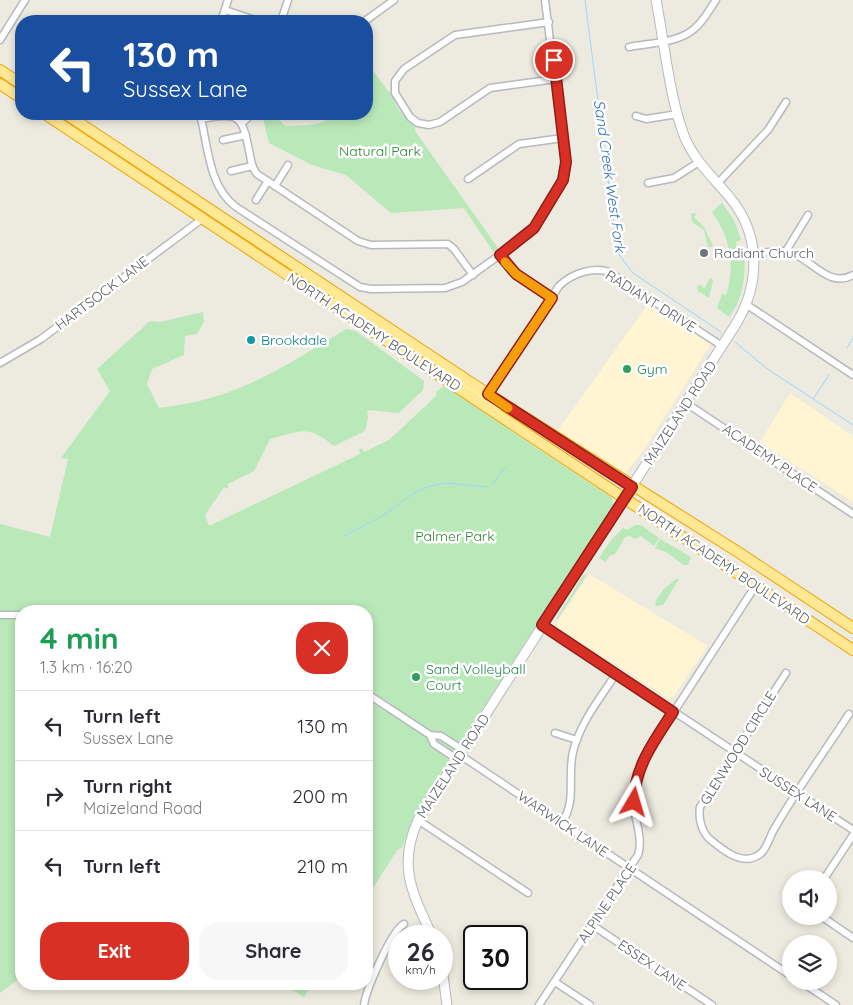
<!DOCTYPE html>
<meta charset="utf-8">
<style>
:root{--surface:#fff;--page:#f7f7f7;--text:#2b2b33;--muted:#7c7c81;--line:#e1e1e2;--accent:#d93025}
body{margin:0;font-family:Quicksand,sans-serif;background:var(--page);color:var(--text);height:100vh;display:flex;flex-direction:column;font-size:19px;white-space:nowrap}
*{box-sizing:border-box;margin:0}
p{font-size:16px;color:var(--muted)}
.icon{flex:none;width:28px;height:28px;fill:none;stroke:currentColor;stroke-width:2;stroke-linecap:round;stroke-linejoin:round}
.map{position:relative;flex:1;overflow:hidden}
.sheet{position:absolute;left:15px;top:605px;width:358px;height:385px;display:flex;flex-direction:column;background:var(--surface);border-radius:20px;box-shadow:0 2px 8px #0003}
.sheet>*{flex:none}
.banner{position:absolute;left:15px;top:15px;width:358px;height:105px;border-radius:20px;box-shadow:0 2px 8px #0003;background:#1a4fa0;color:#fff;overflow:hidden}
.buttons{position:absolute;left:782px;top:870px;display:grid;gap:10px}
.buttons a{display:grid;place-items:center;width:55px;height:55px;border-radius:50%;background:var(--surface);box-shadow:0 2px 8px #0003;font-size:25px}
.speed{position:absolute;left:388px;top:925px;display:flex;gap:10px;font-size:25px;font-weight:700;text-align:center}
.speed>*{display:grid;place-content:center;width:65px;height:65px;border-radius:50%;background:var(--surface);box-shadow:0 2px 8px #0003;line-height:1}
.speed small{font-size:12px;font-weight:400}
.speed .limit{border:2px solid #111;border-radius:8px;background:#fff;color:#111}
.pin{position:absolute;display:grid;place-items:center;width:42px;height:42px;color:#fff;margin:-21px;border:2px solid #fff;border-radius:50%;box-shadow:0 1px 5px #0007}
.me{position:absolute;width:55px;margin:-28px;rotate:7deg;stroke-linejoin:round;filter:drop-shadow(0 0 4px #0008)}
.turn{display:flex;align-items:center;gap:18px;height:105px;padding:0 25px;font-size:22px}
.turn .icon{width:65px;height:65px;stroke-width:2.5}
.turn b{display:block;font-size:35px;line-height:42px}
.round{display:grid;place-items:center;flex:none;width:52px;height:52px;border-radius:20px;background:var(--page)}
.summary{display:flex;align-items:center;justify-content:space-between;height:85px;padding:0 25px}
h1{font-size:30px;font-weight:700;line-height:38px;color:#1e9e55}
.button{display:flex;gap:10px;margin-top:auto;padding:10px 25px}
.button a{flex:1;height:58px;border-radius:20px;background:var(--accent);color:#fff;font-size:20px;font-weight:700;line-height:58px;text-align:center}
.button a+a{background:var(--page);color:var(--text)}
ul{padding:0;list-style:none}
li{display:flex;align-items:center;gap:15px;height:70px;padding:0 25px;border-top:1px solid var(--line)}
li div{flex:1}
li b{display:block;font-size:19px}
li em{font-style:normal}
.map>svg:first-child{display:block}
.commercial{fill:#fff5d3}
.green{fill:#b9e8b9}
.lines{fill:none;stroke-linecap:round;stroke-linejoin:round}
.stream{stroke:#9ed5ff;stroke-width:1}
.minor-casing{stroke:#b6b9be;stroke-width:9}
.secondary-casing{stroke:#b6bac0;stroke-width:11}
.primary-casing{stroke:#feca48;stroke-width:12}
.trunk-casing{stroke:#eda200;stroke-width:12}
.minor{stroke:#fff;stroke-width:6}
.secondary{stroke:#fff;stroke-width:9}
.primary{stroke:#fff0a3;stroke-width:10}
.trunk{stroke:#ffe894;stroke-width:10}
.route-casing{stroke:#8d1f18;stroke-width:12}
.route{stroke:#d93025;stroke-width:9}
.slow{stroke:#f59e0b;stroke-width:9}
.worship-dot{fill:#6b7280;stroke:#fff;stroke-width:2}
.culture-dot{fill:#0f9aa8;stroke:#fff;stroke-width:2}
.leisure-dot{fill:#2e9e5b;stroke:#fff;stroke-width:2}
.labels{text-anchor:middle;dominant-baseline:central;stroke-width:5;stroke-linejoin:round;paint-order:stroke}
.park-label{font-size:14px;fill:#2d8630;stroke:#fff}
.worship-label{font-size:14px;fill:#5b616d;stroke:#fff;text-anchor:start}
.street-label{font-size:14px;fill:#595d62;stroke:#fff}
.culture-label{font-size:14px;fill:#0d838f;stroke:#fff;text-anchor:start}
.leisure-label{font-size:14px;fill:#27864d;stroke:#fff;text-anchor:start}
.water-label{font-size:15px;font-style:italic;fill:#3275ba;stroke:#fff}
</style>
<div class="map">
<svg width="853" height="1005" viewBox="0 0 853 1005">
<rect width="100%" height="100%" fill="#edeadf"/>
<g class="commercial">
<path d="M648 304 711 344 645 448 625 474 556 433Z"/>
<path d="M790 393 853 436V502L760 442Z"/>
<path d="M589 574 708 646 671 700 560 629 556 624Z"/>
</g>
<g class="green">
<path d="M366 61 388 91 392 92C393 105 405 120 416 126L415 131 500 251 495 254 464 208 391 213 346 175 312 165 269 143 262 114H274L285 126C302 125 323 127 335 114H366Z"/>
<path d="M722 203 734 220 741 240 736 242 737 249 744 250C746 273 744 298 729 317L717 308 722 294 726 295 727 293C735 263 730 237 712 212Z"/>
<path d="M697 213 694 217 704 227 713 246 711 247H708L704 230 692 222 691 214Z"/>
<path d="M710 278 713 280 709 298 698 291 697 286 701 285 704 289Z"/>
<path d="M203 312 204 321 197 334 185 336 184 355 152 369 147 384 159 408C238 399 280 369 346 329L356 331 424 381 423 390 399 413 369 410 367 412 368 417 365 431 334 446C306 424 302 431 270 439L254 471 228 484V489L224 487 205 515 209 526 360 454 359 450 362 448 364 452 389 440 436 396V392L444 386 612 498 614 505 435 782 413 818 402 848 398 849 366 899V611H21V977L0 993V524L50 537 68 459 61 458 110 391 97 369 150 321 160 322Z"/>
<path d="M635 525H641L659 538 654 546 641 536 635 539 630 536 625 537 615 554 609 556 606 562 599 558 612 539 623 528 627 530Z"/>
<path d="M660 539 691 557 688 565H684L666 552 655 548Z"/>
<path d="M587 574 557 620 556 619 583 576Z"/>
<path d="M676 579H679L663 605 656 606 655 602 663 590Z"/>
<path d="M282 984H312L304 997Z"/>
</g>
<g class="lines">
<g class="stream">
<path d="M585 0 616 241 620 256 633 273 721 332"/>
<path d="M735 342 766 368 853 425"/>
<path d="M847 348 853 338"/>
<path d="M814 398 829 375"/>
<path d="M492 484 506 467"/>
<path d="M344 536 384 515 414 493 430 486 447 483 487 487"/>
</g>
<defs>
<g id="minor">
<path d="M225 10 258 21"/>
<path d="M221 21 228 0"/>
<path d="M281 21 288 0"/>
<path d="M365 21 394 0"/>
<path d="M549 22 455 35 404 69 395 81V93L410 117 418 123 429 125 440 122 490 88 556 79"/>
<path d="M0 40 25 0"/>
<path d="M629 47C650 43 678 43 694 29 704 21 709 10 716 0"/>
<path d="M200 114C208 145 208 186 236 207L360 287 371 289 445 288 462 282 529 234 560 187 565 162 545 0"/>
<path d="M636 116 646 119 678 114"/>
<path d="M201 119C241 112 242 115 250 155 251 162 252 168 257 174L358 241 371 245 448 244 454 249 473 275"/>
<path d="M242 123 252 114"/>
<path d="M223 140 246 135"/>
<path d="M231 171 252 166"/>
<path d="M468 179 519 144 563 138"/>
<path d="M648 183 674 178 699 162"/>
<path d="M717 184 768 130 786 102"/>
<path d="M275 186 288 165"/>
<path d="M256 200 268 181"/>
<path d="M786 251 808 215"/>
<path d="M754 254C765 253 778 249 789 252 811 258 828 289 853 275"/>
<path d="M500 255 516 274 552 298"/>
<path d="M747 305 853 375"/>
<path d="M0 363 41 339 202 219"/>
<path d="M488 394 559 286C571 274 593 266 609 272L722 346"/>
<path d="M686 403 853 514"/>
<path d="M0 615H21"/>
<path d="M543 625 853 830"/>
<path d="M786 673 700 807C698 819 702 834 712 841 723 850 738 862 752 858 768 854 768 837 776 826 798 788 825 751 849 714"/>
<path d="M366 693 430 735 441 736 463 750"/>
<path d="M555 733 577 740"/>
<path d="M430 735 434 744 457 759"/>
<path d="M460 755 791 976"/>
<path d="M418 820 528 893"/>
<path d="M562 823C577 799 567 778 573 752 580 723 600 698 616 674"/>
<path d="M824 879 853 835"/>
<path d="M821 916 853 938"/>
<path d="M592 925 712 1005"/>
<path d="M800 981 836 1005"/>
<path d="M555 982 590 1005"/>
<path d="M364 1005C366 990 391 931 404 924"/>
<path d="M539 1005 638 855C643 840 636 823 634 808 632 790 637 774 644 758L756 585"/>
</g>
<g id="secondary">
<path d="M432 936C413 894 397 867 418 820L736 324C760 285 761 236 731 199 715 179 696 163 685 138 670 101 664 41 656 0"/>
<path d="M441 961 447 1005"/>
</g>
<g id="primary">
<path d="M332 304 340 302 383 330 392 331"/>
<path d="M442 376H451L490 402 496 405 503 404"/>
</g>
<g id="trunk">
<path d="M0 70 21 84"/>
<path d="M0 84 21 98"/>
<path d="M45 114 853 650"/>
<path d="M66 114 488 394 738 552 853 628"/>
</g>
</defs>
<use href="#minor" class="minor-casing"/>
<use href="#secondary" class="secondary-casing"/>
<use href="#primary" class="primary-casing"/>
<use href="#trunk" class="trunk-casing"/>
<use href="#minor" class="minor"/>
<use href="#secondary" class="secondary"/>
<use href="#primary" class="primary"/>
<use href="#trunk" class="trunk"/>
</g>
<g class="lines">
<defs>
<path id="route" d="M554 60 566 162 563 180 534 228 500 255 516 274 552 298 488 394 632 487 542 625 673 712C655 740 634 767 634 802"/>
</defs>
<use href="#route" class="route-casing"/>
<use href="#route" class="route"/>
<path class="slow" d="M505 262 516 274 552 298 488 394 508 408"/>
</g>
<circle class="worship-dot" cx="704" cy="253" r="5"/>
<circle class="culture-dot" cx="251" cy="340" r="5"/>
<g class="leisure-dot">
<circle cx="627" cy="369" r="5"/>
<circle cx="416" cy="677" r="5"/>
</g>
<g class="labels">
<g class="park-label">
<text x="380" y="151">Natural Park</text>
<text x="455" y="536">Palmer Park</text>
</g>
<g class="worship-label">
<text x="714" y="253">Radiant Church</text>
</g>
<g class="street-label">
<text transform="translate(102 293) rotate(-37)">HARTSOCK LANE</text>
<text transform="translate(651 301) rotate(32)">RADIANT DRIVE</text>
<text transform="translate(374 332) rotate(33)">NORTH ACADEMY BOULEVARD</text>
<text transform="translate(680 413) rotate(-57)">MAIZELAND ROAD</text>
<text transform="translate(770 458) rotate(34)">ACADEMY PLACE</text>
<text transform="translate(724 564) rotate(34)">NORTH ACADEMY BOULEVARD</text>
<text transform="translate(738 748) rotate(-58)">GLENWOOD CIRCLE</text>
<text transform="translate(453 766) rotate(-57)">MAIZELAND ROAD</text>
<text transform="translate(798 794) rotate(33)">SUSSEX LANE</text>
<text transform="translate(563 824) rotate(34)">WARWICK LANE</text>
<text transform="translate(607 903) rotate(-56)">ALPINE PLACE</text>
<text transform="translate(652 965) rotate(34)">ESSEX LANE</text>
</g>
<g class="culture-label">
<text x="261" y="340">Brookdale</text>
</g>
<g class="leisure-label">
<text x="637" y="369">Gym</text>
<text x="426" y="669">Sand Volleyball<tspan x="426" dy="16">Court</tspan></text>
</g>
<g class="water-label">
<text transform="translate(610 176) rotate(82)">Sand Creek West Fork</text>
</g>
</g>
</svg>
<div class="buttons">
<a><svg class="icon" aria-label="sound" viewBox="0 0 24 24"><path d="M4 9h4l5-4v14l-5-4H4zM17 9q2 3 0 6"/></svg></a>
<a><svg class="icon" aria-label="layers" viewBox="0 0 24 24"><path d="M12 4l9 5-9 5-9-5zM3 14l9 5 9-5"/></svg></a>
</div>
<div class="speed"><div>26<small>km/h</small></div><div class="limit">30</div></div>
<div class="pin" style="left:554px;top:60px;background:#d93025"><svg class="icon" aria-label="arrive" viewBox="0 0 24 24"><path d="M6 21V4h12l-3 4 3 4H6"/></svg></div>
<svg class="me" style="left:634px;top:802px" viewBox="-20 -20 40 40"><path d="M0-17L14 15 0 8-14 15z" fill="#d93025" stroke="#fff" stroke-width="4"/></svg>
<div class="banner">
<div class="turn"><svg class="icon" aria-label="left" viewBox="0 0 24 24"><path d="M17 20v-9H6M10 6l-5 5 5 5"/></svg><div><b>130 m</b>Sussex Lane</div></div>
</div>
<section class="sheet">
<div class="summary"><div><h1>4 min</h1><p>1.3 km · 16:20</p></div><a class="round" style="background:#d93025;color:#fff"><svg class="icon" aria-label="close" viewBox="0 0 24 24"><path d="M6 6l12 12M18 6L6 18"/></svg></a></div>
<ul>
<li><svg class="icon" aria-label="left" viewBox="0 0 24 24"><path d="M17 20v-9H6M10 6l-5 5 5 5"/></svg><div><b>Turn left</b><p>Sussex Lane</p></div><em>130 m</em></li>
<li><svg class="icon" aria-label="right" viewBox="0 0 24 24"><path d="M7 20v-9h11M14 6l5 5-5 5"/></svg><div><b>Turn right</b><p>Maizeland Road</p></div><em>200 m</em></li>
<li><svg class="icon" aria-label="left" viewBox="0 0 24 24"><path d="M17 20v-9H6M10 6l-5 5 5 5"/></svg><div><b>Turn left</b></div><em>210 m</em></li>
</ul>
<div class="button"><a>Exit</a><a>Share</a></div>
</section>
</div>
